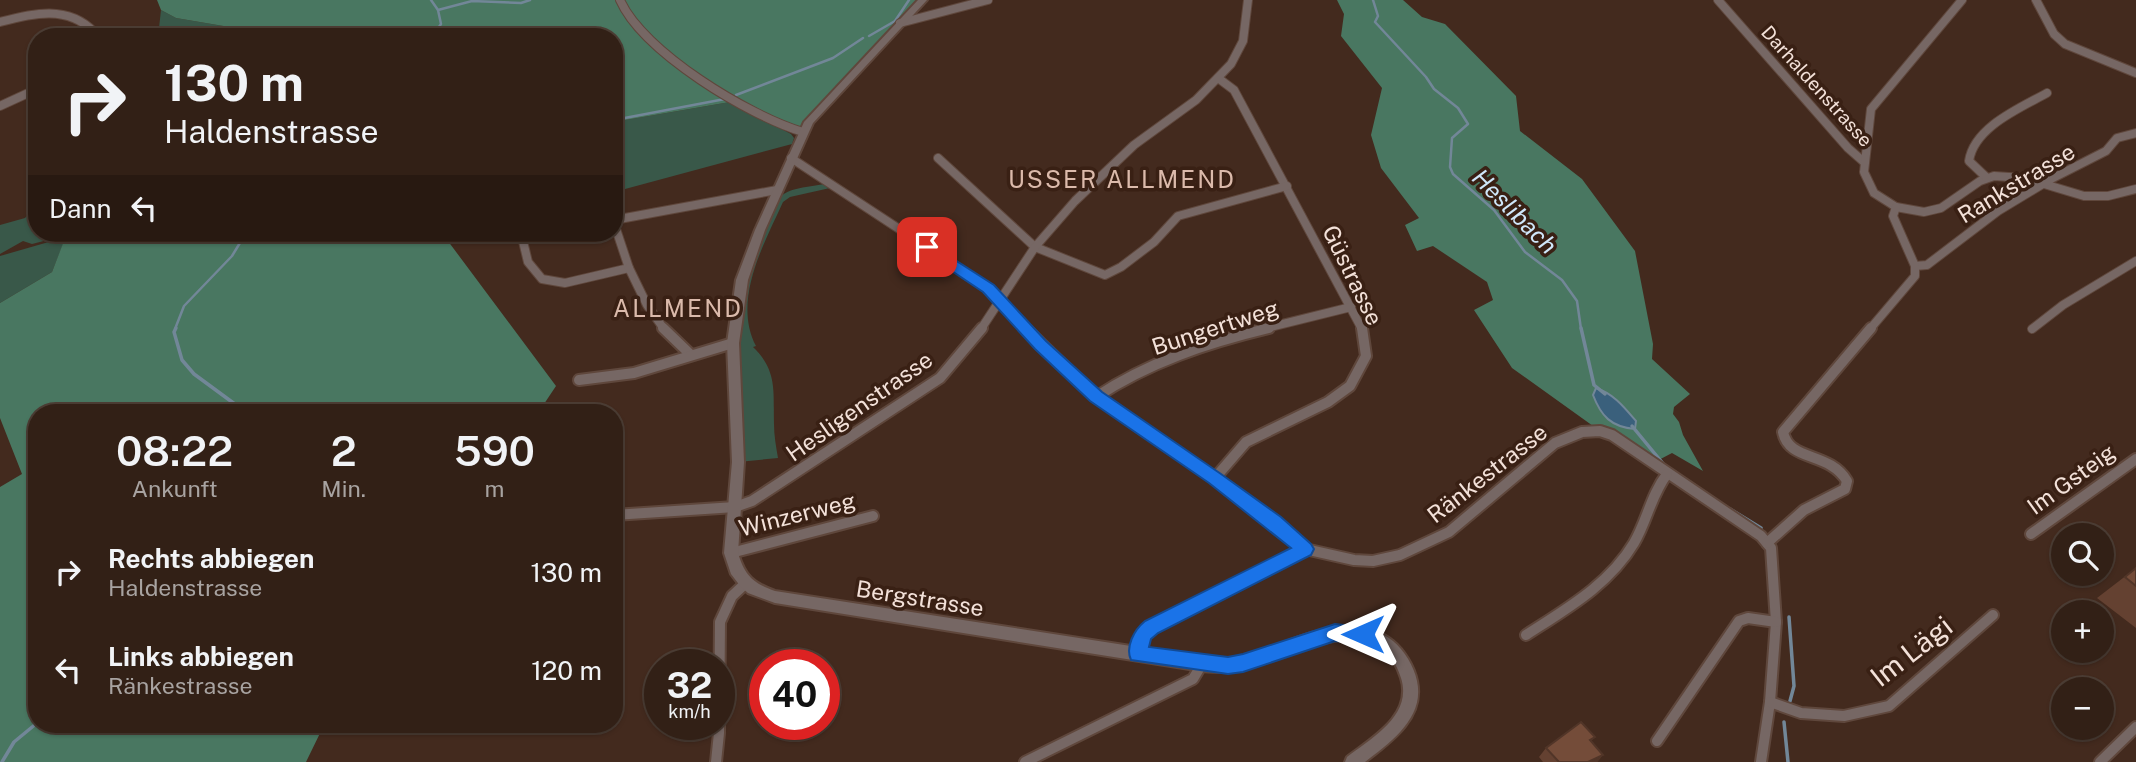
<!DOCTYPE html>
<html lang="de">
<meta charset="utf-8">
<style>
:root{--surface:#322016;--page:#3a281f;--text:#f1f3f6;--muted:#a8a3a1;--line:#4d3e35}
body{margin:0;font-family:"Public Sans",sans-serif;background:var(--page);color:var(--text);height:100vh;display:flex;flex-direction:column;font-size:26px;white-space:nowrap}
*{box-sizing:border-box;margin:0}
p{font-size:23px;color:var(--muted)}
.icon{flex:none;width:38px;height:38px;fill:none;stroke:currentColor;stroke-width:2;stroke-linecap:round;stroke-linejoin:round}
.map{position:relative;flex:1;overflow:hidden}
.sheet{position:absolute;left:28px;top:404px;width:595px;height:329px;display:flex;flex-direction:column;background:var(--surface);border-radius:28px;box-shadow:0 2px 5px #0004,0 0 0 2px var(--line)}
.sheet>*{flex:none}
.hud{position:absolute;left:28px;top:28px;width:595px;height:214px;border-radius:28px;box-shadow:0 2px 5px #0004,0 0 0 2px var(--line);background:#322016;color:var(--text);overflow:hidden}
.controls{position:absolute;left:2051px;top:523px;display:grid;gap:14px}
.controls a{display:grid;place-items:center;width:63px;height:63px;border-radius:50%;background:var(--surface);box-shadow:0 2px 5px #0004,0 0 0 2px var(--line);font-size:35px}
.speed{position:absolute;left:644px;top:649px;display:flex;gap:14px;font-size:35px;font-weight:700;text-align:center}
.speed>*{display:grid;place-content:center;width:91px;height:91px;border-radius:50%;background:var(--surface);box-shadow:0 2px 5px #0004,0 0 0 2px var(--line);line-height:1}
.speed small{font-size:18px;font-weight:400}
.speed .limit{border:10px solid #d22;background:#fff;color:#111}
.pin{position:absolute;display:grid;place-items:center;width:60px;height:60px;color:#fff;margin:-30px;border-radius:14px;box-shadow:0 4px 10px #0006}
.me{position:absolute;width:77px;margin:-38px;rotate:270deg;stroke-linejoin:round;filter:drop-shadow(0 0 5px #0008)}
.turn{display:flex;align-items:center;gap:24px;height:147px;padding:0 21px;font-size:32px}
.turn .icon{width:91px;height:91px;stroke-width:2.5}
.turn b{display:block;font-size:49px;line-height:60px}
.then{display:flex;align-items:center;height:66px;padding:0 21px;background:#0003;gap:14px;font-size:26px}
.eta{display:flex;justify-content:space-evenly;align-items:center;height:119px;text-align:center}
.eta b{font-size:42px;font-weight:600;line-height:49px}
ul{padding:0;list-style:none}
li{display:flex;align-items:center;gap:21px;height:98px;padding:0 21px}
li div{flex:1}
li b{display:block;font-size:26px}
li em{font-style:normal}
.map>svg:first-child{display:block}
.green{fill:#395849}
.forest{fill:#497761}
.water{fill:#3a607c;stroke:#728798;stroke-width:2}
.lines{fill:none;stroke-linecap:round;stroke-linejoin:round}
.stream-far1{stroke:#728798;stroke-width:2.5}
.stream{stroke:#728798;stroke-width:3.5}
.minor-far1-casing{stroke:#5f473c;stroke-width:10}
.minor-casing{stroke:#5f473c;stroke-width:14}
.tertiary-casing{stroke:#5f473c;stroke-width:4}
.minor-far1{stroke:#766764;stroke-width:8}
.minor{stroke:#766764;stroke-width:10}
.tertiary{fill:#766764;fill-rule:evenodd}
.wall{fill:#644131}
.shaded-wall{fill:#513528}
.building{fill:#744c39;stroke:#513528;stroke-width:2}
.route{fill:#1a73e8;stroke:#114b97;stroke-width:2}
.labels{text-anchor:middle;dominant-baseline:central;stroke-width:7;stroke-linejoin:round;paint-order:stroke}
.far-street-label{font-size:19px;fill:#f3e1d9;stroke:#392014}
.street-label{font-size:23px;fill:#f3e1d9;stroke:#392014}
.neighbourhood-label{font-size:24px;letter-spacing:2px;fill:#dbbaab;stroke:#392014}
.water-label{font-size:24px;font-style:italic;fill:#cfe7fa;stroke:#392014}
.near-street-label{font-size:28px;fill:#f3e1d9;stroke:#392014}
</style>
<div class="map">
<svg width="2136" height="762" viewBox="0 0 2136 762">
<rect width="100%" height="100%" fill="#432a1e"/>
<g class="green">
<path d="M161 10 176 18 289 37H158Z"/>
<path d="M730 102 791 134 794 138 792 144 614 192V122Z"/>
<path d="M824 184 830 188 790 197 783 202C764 244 732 300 756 346L753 347C778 371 773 392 774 424 774 435 776 447 778 458L738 462C738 383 733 309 764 234 768 224 771 208 778 199 788 187 810 187 824 184Z"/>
<path d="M37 203 34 224 37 225V233L67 235 32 244 23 241 0 254V225L25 218Z"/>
<path d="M66 237 52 272 0 303V256Z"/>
</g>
<g class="forest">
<path d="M157 0H920L803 132 730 102 614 122V37H289L176 18 161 10Z"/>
<path d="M1337 0H1403L1422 17 1445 24 1516 96 1520 131 1582 179 1635 251 1653 344 1652 359 1690 394 1674 407 1673 414 1679 422 1683 435 1703 471 1672 453 1653 463 1600 431 1512 368 1474 310 1493 300 1487 282 1433 246 1417 251 1405 225 1419 218 1381 168 1371 135 1382 88 1341 36 1344 14Z"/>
<path d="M67 233H442L556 386 538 413H37V724L324 725 306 762H0V487L22 474 0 418V303L52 272Z"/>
</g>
<path class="water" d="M1596 388C1614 394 1624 407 1636 421L1635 429C1611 427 1601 416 1593 395Z"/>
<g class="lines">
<g class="stream-far1">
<path d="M431 0 438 10 441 24 432 37"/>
<path d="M1373 0 1378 16 1375 22 1426 77 1434 89 1458 108 1468 124 1452 138 1450 167 1453 174 1494 210 1525 252 1562 280 1577 301 1581 329"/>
<path d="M438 10 472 1 521 3 530 0"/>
<path d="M869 36 895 21 909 0"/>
<path d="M736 95 833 58 863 38"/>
<path d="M614 120 725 99"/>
<path d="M175 329 184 306 232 256 246 233"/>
</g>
<g class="stream">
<path d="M176 328 174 332 182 360 194 374 247 413"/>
<path d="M1581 328 1594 385 1605 394"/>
<path d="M1632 426 1665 466"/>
<path d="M1730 509 1761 528"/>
<path d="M1789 617 1794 686 1790 701"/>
<path d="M1784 722 1788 762"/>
<path d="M2 762 14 742 37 723"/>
</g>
<defs>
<g id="minor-far1">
<path d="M620 0C643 52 749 116 803 132"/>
<path d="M1718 0 1848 148 1864 162"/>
<path d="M1962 0 1871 109 1864 172 1874 193 1896 207 1924 212 1941 208 1980 181 1994 176 2024 178 2084 196H2108L2136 189"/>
<path d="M2036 0 2054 34 2065 44 2136 73"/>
<path d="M0 22C33 13 68 5 94 32L93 37"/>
<path d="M900 23 988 0"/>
<path d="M1218 78 1234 90 1362 329"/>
<path d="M0 106 37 89"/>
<path d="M791 158 989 288 1027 329"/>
<path d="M938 158 1035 247 1105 275 1121 267 1154 242 1178 216 1287 186"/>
<path d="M1987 178 1969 161C1974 127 2020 108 2047 93"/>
<path d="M614 220 777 190"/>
<path d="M521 233 528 262 542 279 565 283 629 268 614 223"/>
<path d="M1915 266 1927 265 1998 211 2051 179 2106 151 2117 138 2136 133"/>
<path d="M629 268 647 305 664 329"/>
<path d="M981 329 1035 247 1075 201 1134 145 1196 100 1231 64 1243 41 1248 0"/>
<path d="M1262 329 1351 307"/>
<path d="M1870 329 1915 276V266L1893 216 1896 207"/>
<path d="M2032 329 2063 305 2136 261"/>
</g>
<g id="minor">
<path d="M663 328 690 354"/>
<path d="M1025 328 1096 397 1215 478 1275 522 1305 549 1354 560 1373 561 1400 555 1449 532 1555 443 1582 432 1600 431 1612 435 1761 536 1771 548 1776 622 1770 702 1761 762"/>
<path d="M579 380 634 373 733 343"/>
<path d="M1096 397C1149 362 1207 343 1269 328"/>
<path d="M1215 478 1246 442 1328 402 1350 386 1366 356 1362 328"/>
<path d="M614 515 735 507 752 501 940 378 982 328"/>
<path d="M2031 534 2136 459"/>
<path d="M1767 543 1804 510 1845 489 1847 481C1829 451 1789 462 1783 432L1871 328"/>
<path d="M731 553 873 516"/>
<path d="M1526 635C1566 609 1609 585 1634 543 1647 521 1651 495 1667 474"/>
<path d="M1138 654 1143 634 1151 627 1305 549"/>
<path d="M1770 702 1801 713 1844 716 1889 706 1993 615"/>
<path d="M1657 741 1739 621 1748 618 1776 622"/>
<path d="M716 762 719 733 720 622 732 596 746 583"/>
<path d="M1025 762 1193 679 1202 664"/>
<path d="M2100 762 2136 727"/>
</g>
<path id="tertiary" d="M918 0H927L813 123 765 230 748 280 739 343 744 462 738 553C745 576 753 583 775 591L1202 657C1214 658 1227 659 1239 657 1288 647 1346 604 1393 641 1404 650 1414 666 1417 681 1425 718 1391 742 1365 762H1345L1347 757C1372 738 1413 715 1401 678 1379 606 1291 655 1245 669 1231 673 1216 672 1202 671L775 603 748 593 741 587 731 574 724 553 732 462 727 343 736 280 755 230 804 122Z"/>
</defs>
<use href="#minor-far1" class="minor-far1-casing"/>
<use href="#minor" class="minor-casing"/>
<use href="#tertiary" class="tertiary-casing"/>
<use href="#minor-far1" class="minor-far1"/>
<use href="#minor" class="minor"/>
<use href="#tertiary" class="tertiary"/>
</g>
<g class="wall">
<path d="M2136 568V628L2097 598Z"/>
<path d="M1595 737 1591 741 1603 755 1597 762H1543L1539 757 1546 748Z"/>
</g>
<path class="shaded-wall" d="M1603 755 1597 762H1588Z"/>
<g class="building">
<path d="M2136 568V586L2125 577Z"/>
<path d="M1581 722 1595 737 1590 740 1603 755 1588 762H1559L1546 748Z"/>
</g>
<path class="route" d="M927 242 994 285 1046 341 1102 392 1221 474 1281 517 1311 544 1314 549 1311 555 1158 633 1151 639 1149 647 1228 657 1243 654 1335 624 1370 628 1372 634 1370 640 1363 642 1335 641 1243 672 1228 674 1131 660C1125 647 1134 630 1145 621L1291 548 1209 483 1090 401 1035 349 983 292 922 251 920 247 922 244Z"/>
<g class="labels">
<g class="far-street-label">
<text transform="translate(1817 86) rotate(48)">Darhaldenstrasse</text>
</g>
<g class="street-label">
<text transform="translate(2016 183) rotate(-31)">Rankstrasse</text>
<text transform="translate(1353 275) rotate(64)">Güstrasse</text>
<text transform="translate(1215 327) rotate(-18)">Bungertweg</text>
<text transform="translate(859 406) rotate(-35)">Hesligenstrasse</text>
<text transform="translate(1487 473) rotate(-38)">Ränkestrasse</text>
<text transform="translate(2071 479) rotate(-36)">Im Gsteig</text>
<text transform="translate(797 514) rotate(-14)">Winzerweg</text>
<text transform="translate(920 598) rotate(9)">Bergstrasse</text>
</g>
<g class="neighbourhood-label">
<text x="1122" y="179">USSER ALLMEND</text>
<text x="678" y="308">ALLMEND</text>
</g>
<g class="water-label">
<text transform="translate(1515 211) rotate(45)">Heslibach</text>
</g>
<g class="near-street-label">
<text transform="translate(1911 651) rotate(-38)">Im Lägi</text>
</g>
</g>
</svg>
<div class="controls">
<a><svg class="icon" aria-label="search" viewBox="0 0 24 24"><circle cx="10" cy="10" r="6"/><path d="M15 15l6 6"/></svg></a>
<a>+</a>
<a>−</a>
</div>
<div class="speed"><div>32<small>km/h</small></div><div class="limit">40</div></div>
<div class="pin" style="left:927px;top:247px;background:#d93025"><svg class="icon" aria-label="arrive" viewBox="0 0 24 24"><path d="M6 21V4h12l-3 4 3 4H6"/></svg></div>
<svg class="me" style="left:1363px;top:634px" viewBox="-20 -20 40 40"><path d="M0-17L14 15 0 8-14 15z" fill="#1a73e8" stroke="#fff" stroke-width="4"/></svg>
<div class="hud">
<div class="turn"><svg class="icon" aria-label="right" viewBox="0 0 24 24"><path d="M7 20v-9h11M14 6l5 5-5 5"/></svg><div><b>130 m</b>Haldenstrasse</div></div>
<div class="then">Dann<svg class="icon" aria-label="left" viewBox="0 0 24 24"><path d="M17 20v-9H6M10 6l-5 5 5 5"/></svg></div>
</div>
<section class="sheet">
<div class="eta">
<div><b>08:22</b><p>Ankunft</p></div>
<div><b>2</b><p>Min.</p></div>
<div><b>590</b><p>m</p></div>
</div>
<ul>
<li><svg class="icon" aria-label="right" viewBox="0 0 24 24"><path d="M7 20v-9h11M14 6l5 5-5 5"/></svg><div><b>Rechts abbiegen</b><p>Haldenstrasse</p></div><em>130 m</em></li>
<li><svg class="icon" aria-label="left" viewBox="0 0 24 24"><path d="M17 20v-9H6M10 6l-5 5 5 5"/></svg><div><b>Links abbiegen</b><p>Ränkestrasse</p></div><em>120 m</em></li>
</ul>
</section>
</div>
